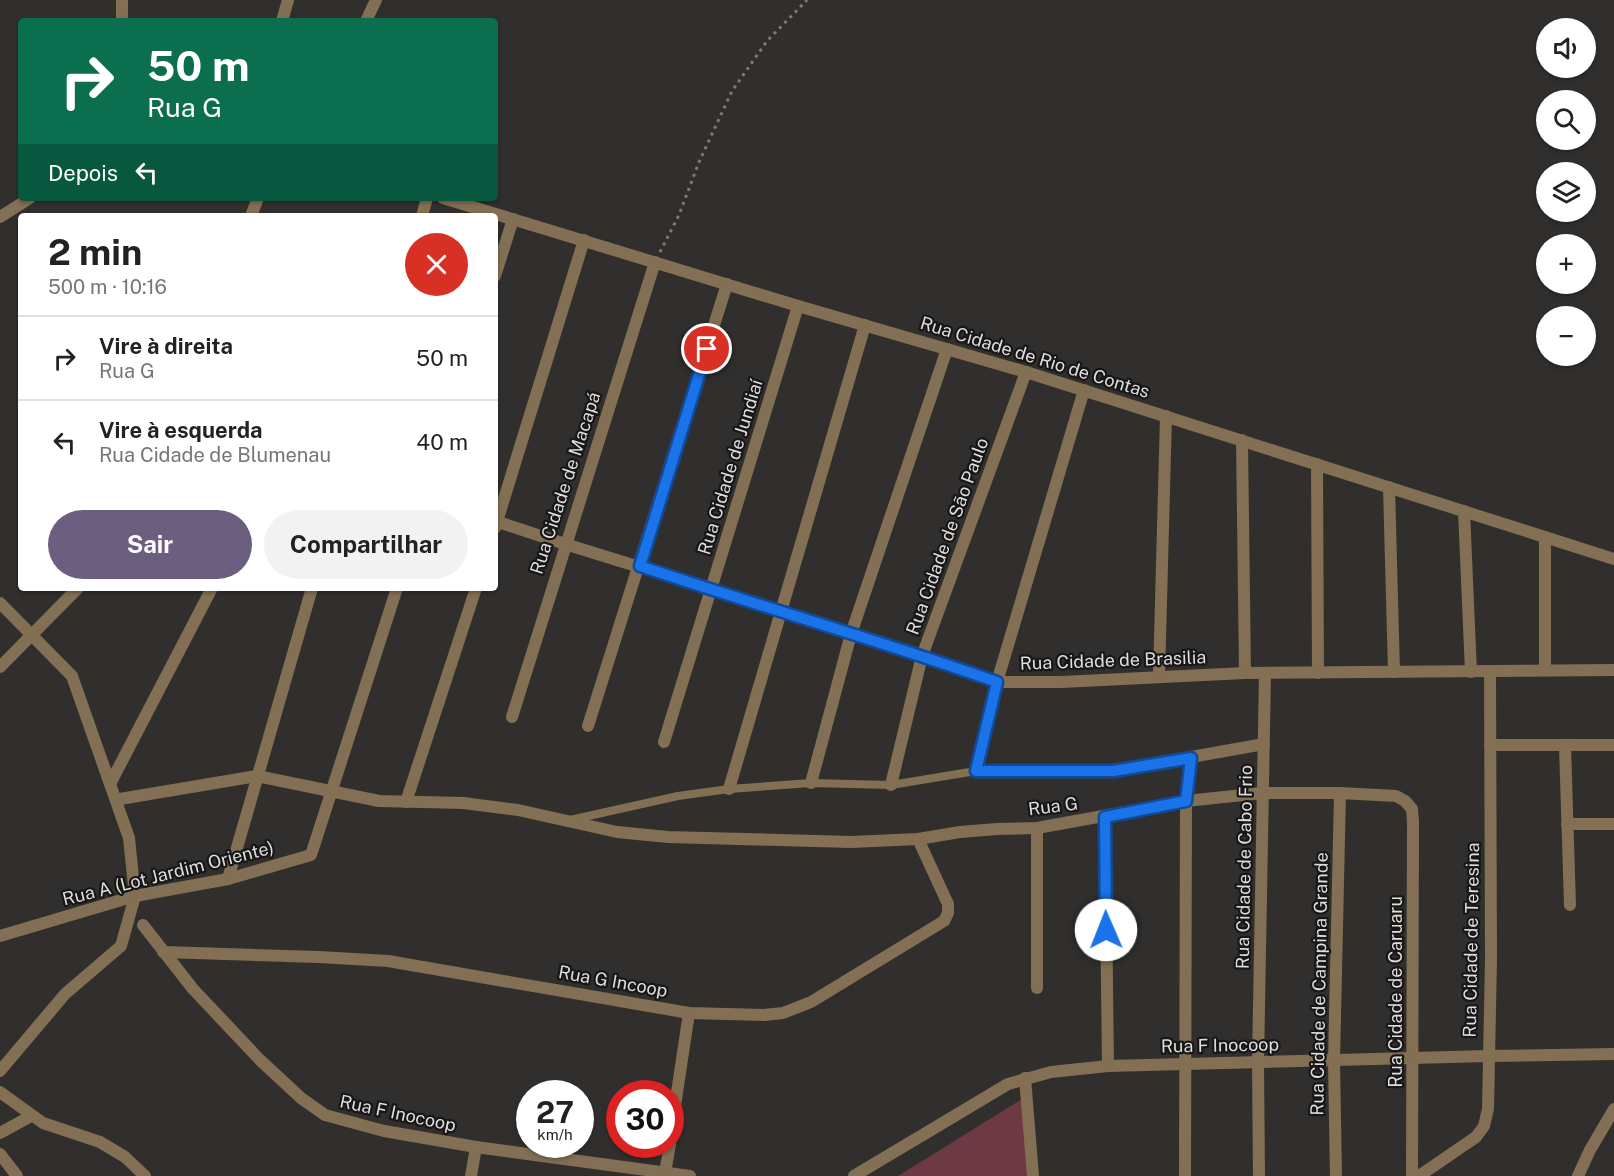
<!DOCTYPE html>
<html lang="pt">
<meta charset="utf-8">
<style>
:root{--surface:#fff;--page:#f2f2f2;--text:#222;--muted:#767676;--line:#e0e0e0;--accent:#6b5e7f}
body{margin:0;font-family:"Public Sans",sans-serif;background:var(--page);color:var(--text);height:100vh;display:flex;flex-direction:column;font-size:22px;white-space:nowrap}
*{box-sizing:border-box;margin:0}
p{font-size:20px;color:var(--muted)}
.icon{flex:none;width:33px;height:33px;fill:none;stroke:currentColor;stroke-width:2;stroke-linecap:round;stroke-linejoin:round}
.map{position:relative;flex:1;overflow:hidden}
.details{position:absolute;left:18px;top:213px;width:480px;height:378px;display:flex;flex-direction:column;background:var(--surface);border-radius:6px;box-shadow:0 2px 4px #0004}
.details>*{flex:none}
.top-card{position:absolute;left:18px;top:18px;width:480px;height:183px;border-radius:6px;box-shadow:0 2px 4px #0004;background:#0b6e4f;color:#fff;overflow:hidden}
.fabs{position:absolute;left:1536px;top:18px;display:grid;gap:12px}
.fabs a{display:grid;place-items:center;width:60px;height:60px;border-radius:50%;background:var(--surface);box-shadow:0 2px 4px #0004;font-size:30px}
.speed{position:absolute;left:516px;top:1080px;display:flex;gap:12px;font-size:30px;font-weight:700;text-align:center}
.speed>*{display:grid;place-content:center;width:78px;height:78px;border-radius:50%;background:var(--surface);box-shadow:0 2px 4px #0004;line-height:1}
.speed small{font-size:15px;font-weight:400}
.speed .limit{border:9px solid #d22;background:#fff;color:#111}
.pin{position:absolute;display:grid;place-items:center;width:51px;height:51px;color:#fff;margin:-26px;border:3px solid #fff;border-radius:50%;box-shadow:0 2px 6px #0007}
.me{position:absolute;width:66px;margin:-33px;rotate:359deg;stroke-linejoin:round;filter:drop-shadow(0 0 4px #0008)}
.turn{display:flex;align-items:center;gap:21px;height:126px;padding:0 30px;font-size:27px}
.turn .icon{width:78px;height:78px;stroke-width:2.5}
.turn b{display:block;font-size:42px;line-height:51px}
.then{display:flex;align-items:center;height:57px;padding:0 30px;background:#0003;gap:12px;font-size:22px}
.round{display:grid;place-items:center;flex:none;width:63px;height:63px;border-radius:32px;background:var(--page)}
.overview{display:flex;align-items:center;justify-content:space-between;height:102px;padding:0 30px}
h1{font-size:36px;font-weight:700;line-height:45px}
.button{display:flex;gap:12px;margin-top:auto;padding:12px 30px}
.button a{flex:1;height:69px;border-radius:36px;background:var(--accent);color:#fff;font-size:24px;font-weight:700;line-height:69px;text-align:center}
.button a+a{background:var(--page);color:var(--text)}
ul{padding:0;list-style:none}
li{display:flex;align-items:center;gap:18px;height:84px;padding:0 30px;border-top:2px solid var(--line)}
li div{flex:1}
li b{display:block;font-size:22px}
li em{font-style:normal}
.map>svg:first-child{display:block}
.green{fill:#6e3942}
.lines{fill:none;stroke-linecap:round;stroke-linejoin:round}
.path{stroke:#7c7a78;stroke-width:3;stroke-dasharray:3 4.5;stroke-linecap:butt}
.lane{stroke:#836f53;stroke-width:8}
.street{stroke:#836f53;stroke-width:12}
.route-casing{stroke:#114b97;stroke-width:15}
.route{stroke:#1a73e8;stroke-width:10}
.labels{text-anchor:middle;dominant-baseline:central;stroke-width:4.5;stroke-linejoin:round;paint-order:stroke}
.street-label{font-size:18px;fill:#dfdedd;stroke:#181717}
</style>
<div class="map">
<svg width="1614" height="1176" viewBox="0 0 1614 1176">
<rect width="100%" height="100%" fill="#312f2d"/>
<path class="green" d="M1022 1099 1031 1176H898Z"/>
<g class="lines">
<path class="path" d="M660 252 679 215 699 162 732 91 767 41 807 0"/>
<path class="lane" d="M570 820 678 796 729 789 811 783 891 785 976 771"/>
<g class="street">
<path d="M122 0V21"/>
<path d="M282 21 288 0"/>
<path d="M366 21 376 0"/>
<path d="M443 198 798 306 1026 372 1614 559"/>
<path d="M251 216 258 198"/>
<path d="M422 216 427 198"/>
<path d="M0 217 30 198"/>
<path d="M495 276 513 219"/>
<path d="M1084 390 997 682 976 771H1113L1264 744"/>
<path d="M1242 440 1245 673"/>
<path d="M1317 464 1318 673"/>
<path d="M1389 487 1394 672"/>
<path d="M1464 511 1471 672"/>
<path d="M495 521 565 544 782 611 997 682H1061L1245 673 1614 670"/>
<path d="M495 528 584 240"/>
<path d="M1545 537V670"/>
<path d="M0 603 72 676 129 838 135 896 121 946 65 994 0 1071"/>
<path d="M0 667 78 588"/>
<path d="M1159 676 1166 416"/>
<path d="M512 717 655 262"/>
<path d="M588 726 727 284"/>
<path d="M664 742 798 306"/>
<path d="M1490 745H1614"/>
<path d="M1565 746 1570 905"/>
<path d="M811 783 851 634 947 349"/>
<path d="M110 784 212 588"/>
<path d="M891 785 922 656 1026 372"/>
<path d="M729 789 865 325"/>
<path d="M120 799 257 776 379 801 463 803 518 810 617 832 668 837 851 842 918 839 960 832 997 829 1037 828 1186 801 1262 793H1340L1396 796 1405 801 1412 809 1413 822 1412 1176"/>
<path d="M406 802 476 588"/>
<path d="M1105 817 1108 1066"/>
<path d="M1567 824H1614"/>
<path d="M1037 828V988"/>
<path d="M228 879 312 588"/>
<path d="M143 925 193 989 260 1060 301 1098 325 1115 384 1131 476 1147 690 1176"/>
<path d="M0 936 135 896 228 879 311 855 397 588"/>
<path d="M163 952 319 957 388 961 689 1013 764 1015 783 1013 811 1002 944 921 948 913V904L918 839"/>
<path d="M1025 1078 1033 1176"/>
<path d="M0 1092 43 1123 100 1142 125 1157 145 1176"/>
<path d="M0 1133 31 1116"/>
<path d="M670 1139 689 1013"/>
<path d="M0 1154 17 1176"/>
<path d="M665 1173 670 1144"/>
<path d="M471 1176 476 1147"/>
<path d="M854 1176 1008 1084 1051 1072 1108 1066 1488 1056 1614 1054"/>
<path d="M1185 1176 1186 801 1191 758"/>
<path d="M1259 1176 1258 1062 1265 673"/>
<path d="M1336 1176 1334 1061 1340 793"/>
<path d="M1419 1176 1476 1137 1484 1126 1488 1109 1491 960 1490 671"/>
<path d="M1578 1176 1590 1150 1614 1109"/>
</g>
</g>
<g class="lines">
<defs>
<path id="route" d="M707 349 640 566C758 606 879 640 997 682L976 771H1113L1191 758 1186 801 1105 817 1106 930"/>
</defs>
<use href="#route" class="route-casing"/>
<use href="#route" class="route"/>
</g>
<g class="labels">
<g class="street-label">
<text transform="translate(1035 357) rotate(17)">Rua Cidade de Rio de Contas</text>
<text transform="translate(730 467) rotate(-73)">Rua Cidade de Jundiaí</text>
<text transform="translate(565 483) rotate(-72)">Rua Cidade de Macapá</text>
<text transform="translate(947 536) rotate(-70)">Rua Cidade de São Paulo</text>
<text transform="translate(1113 660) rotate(-2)">Rua Cidade de Brasilia</text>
<text transform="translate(1053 806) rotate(-7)">Rua G</text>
<text transform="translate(1244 867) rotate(-89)">Rua Cidade de Cabo Frio</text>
<text transform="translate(168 873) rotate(-14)">Rua A (Lot Jardim Oriente)</text>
<text transform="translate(1471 940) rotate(-89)">Rua Cidade de Teresina</text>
<text transform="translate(613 981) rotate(10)">Rua G Incoop</text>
<text transform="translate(1319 984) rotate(-89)">Rua Cidade de Campina Grande</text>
<text transform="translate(1395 992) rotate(-90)">Rua Cidade de Caruaru</text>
<text transform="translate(1220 1045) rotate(-1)">Rua F Inocoop</text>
<text transform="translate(398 1113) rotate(12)">Rua F Inocoop</text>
</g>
</g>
</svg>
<div class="fabs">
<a><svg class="icon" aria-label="sound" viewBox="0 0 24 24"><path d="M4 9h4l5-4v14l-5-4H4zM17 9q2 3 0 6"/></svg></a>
<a><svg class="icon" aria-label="search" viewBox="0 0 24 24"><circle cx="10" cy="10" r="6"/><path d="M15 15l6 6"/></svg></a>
<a><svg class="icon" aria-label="layers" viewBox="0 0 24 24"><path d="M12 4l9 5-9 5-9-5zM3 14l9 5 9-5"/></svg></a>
<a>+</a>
<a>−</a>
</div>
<div class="speed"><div>27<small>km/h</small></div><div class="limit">30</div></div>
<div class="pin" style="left:707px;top:349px;background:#d93025"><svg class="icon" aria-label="arrive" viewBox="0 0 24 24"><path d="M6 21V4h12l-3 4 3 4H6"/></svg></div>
<svg class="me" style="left:1106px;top:930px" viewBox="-20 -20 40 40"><circle r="19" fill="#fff"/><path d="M0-13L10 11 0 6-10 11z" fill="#1a73e8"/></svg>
<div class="top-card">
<div class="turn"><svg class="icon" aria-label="right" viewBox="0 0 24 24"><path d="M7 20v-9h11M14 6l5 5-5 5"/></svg><div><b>50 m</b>Rua G</div></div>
<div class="then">Depois<svg class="icon" aria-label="left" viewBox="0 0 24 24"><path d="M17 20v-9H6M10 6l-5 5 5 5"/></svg></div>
</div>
<section class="details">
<div class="overview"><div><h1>2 min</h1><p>500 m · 10:16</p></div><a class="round" style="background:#d93025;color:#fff"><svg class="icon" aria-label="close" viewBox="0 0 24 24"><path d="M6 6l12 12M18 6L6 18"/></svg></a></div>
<ul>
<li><svg class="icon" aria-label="right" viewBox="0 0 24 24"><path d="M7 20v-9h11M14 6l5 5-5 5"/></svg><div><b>Vire à direita</b><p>Rua G</p></div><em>50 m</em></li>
<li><svg class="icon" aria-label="left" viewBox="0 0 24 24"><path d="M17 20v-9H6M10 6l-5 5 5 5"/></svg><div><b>Vire à esquerda</b><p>Rua Cidade de Blumenau</p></div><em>40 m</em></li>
</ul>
<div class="button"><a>Sair</a><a>Compartilhar</a></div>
</section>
</div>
